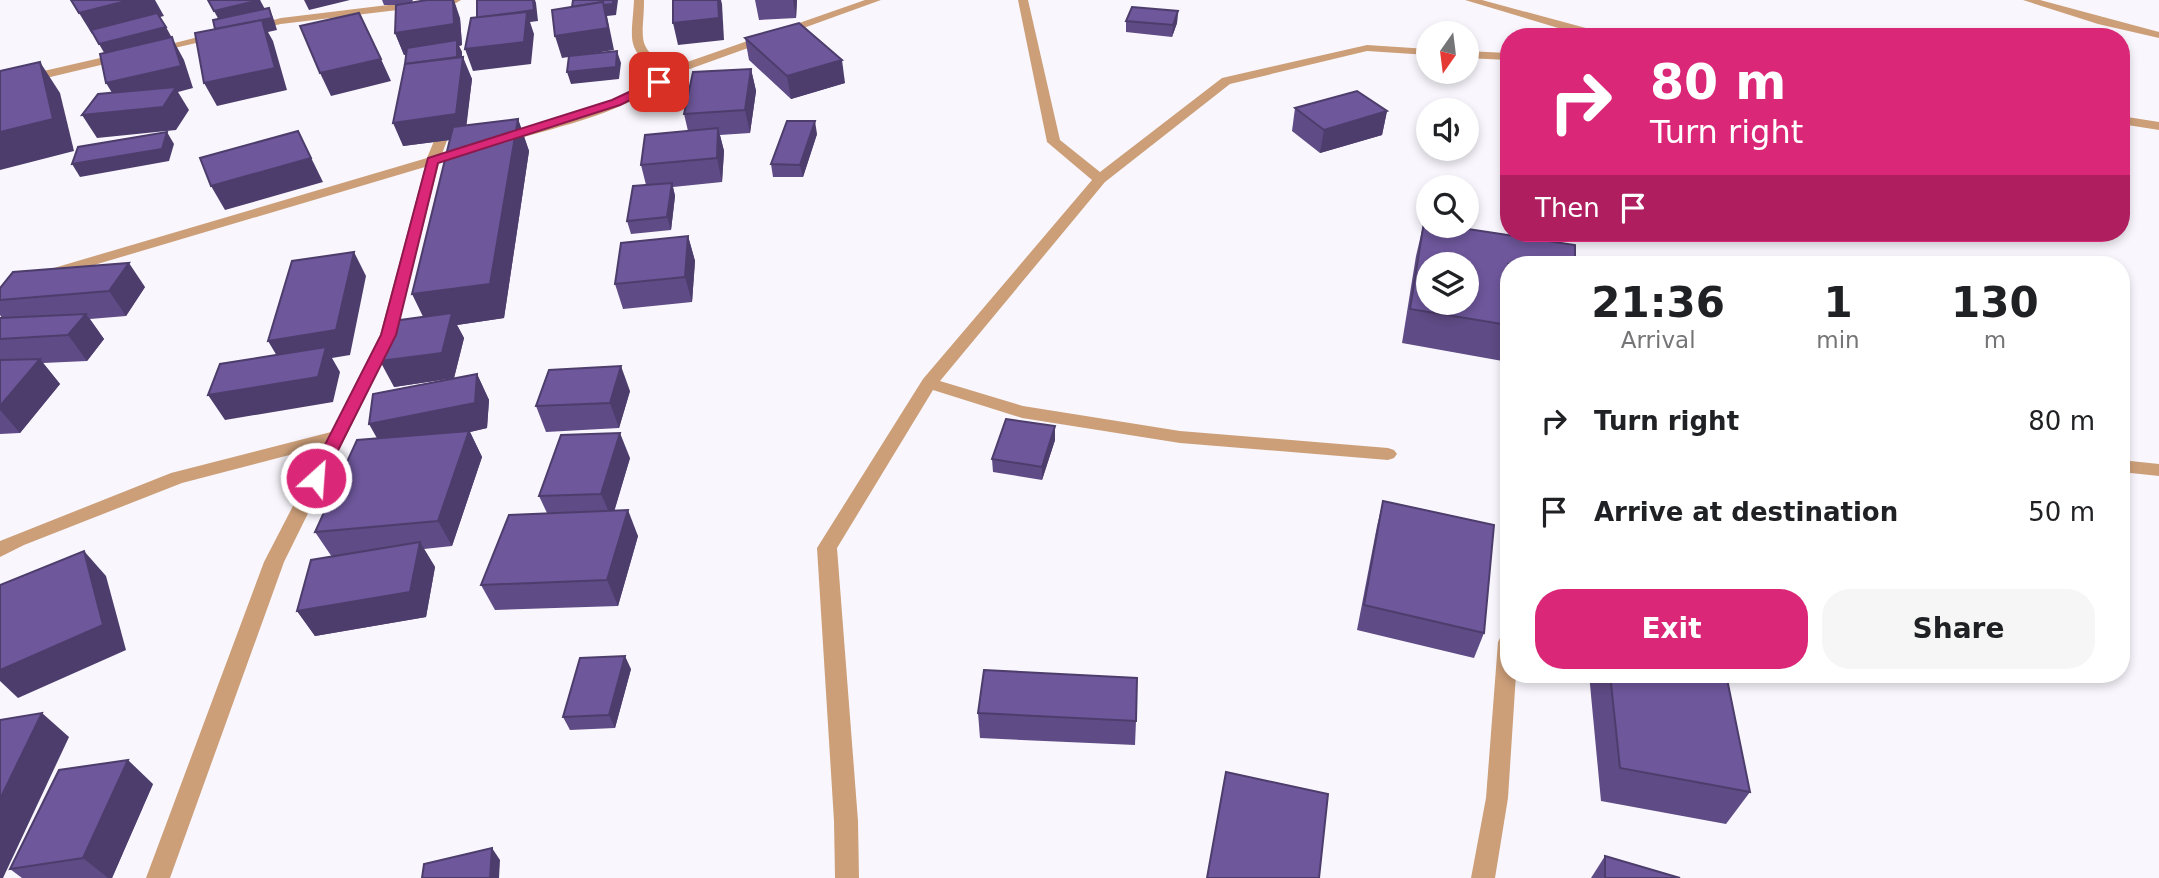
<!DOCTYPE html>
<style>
:root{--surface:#fff;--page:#f6f6f6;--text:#202124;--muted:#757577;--accent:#db2777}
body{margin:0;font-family:"DejaVu Sans",sans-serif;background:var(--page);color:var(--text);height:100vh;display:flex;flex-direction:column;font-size:26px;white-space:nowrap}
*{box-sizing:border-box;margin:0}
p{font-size:23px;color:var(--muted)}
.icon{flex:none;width:38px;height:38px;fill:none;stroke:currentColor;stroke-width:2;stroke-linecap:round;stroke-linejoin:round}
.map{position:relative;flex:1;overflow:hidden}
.details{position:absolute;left:1500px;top:256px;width:630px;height:427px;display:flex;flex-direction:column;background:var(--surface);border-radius:28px;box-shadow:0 4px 10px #0003}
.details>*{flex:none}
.guide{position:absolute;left:1500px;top:28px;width:630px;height:214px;border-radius:28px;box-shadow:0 4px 10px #0003;background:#db2777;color:#fff;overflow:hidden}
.needle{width:46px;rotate:194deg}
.controls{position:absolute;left:1416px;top:21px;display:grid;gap:14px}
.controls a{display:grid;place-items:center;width:63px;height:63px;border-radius:50%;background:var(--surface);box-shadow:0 4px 10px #0003;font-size:35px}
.pin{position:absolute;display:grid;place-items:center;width:60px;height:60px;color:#fff;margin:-30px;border-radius:14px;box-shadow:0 4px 10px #0006}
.me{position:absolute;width:77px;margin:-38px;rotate:26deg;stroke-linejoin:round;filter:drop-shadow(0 0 5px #0008)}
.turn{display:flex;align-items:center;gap:24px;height:147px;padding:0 35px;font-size:32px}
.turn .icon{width:91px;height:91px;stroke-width:2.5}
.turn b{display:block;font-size:49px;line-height:60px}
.then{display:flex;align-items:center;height:66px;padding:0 35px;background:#0003;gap:14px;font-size:26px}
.eta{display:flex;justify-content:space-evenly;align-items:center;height:119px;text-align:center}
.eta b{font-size:42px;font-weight:800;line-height:49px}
.button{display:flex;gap:14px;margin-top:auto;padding:14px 35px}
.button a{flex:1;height:80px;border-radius:28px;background:var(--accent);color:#fff;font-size:28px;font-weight:800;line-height:80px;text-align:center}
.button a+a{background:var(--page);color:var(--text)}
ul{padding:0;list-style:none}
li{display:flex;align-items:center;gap:21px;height:91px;padding:0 35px}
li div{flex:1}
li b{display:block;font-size:26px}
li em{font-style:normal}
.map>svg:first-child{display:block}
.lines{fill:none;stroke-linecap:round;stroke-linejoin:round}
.minor{fill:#cc9f79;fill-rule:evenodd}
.wall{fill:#5f4b85}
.shaded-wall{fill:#4d3d6c}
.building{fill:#6e579b;stroke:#4d3d6c;stroke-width:2;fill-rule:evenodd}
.route{fill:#db2777;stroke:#8e194d;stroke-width:2}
</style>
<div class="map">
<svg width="2159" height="878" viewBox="0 0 2159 878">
<rect width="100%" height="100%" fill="#f9f7fd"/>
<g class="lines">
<g class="minor">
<path d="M429 0H461L456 3 281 24 252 30 246 27 281 18Z"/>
<path d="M634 0H644C644 39 634 46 670 68L865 0H881L673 75C626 113 564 125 507 142H497V136C552 120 615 109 661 72 624 50 632 40 634 0Z"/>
<path d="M1018 0H1028L1060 140 1100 172 1222 78 1367 45 1428 49V55L1367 51 1230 84 1105 182 940 381 1023 406 1180 431 1388 448 1394 450 1397 454 1394 458 1388 460 1180 443 1022 418 933 390 837 548 858 821 859 878H835L834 821 817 548 923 379 1092 180 1047 142Z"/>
<path d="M1465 0H1482L1619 37 1575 33Z"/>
<path d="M2023 0H2040L2159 32V38L2098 24Z"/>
<path d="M218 32 224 35 222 37 153 53 147 50Z"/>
<path d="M1466 51 1508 53V60L1466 58Z"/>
<path d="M122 53 126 55V59L0 89V81Z"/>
<path d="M449 115 455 119 442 154 449 158 439 163 396 335 284 562 170 878H146L264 562 324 446 182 483 24 545 0 557V541L171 473 331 432 380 335 425 167 57 276H47L45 273 47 270 427 158 443 119Z"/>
<path d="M2121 116 2159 122V130L2121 124Z"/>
<path d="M2121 460 2159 464V476L2121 472Z"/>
<path d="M1508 634V674H1516L1508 798 1495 878H1471L1486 798 1498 642 1501 636Z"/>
</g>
</g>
<g class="wall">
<path d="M382 0H413L412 2 460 18 462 45 459 46 462 52V57L472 79 466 125 518 119 529 151 504 318 457 325 464 338 454 378 394 387 423 317 450 140 403 146 405 64 406 54 404 55 395 33 396 5H384Z"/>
<path d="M755 0H797L796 18 759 20Z"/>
<path d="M1178 11 1177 23 1172 37 1126 32V21Z"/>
<path d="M745 38 845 83 791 99 749 60Z"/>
<path d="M751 69 756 91 750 133 720 135 724 151 722 182 673 187 675 196 671 230 631 234 627 221 646 185 641 165 688 131 684 114Z"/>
<path d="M1295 108 1387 111 1382 135 1320 153 1292 131Z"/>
<path d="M817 134 803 177H773L771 164Z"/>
<path d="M1424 222 1508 264V362L1402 343 1416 256Z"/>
<path d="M688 236 695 261 692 302 623 309 615 284Z"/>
<path d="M145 287 126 316 90 319 104 339 87 361 43 363 60 384 20 433 0 434V318H2L0 315V288Z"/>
<path d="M477 374 489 400 487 428 470 432 482 457 452 546 424 549 435 567 426 617 315 636 297 611 332 557 315 532 377 438Z"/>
<path d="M630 391 619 428 546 432 536 406Z"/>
<path d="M1055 440 1042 480 993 472 992 459Z"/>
<path d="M630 458 614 511 638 536 618 606 495 610 481 585 547 513 539 496Z"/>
<path d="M1383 501 1484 633 1474 658 1357 630 1377 526Z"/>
<path d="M631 669 615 728 570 730 563 717Z"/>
<path d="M1589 674H1726L1750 792 1726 824 1601 801Z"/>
<path d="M978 713 1136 721 1135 745 980 738Z"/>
<path d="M153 784 112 878H22L10 869Z"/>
<path d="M1605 856 1680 878H1591Z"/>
</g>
<g class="shaded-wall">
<path d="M130 0H155L164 16 92 34 79 13Z"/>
<path d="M260 0 266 11 220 22 214 11Z"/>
<path d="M304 0H350L309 10Z"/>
<path d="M453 0H454L460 18 462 45 459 46 462 52V66L463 57 472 79 465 138 403 146 393 123 410 77 457 46 404 55 395 33Z"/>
<path d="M533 0H535L536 3 538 21 530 22 534 34 531 64 473 71 465 49 477 18Z"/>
<path d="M613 0H618L616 15 607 16 614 50 562 58 555 36 575 19Z"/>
<path d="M718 0H721L722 4 724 40 678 45 673 23Z"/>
<path d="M793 0H797L796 18Z"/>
<path d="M269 8 274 20 277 30 268 32 273 41 287 90 217 106 204 83 221 42Z"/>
<path d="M1178 11 1177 23 1172 37 1173 25Z"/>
<path d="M166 27 184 60 193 88 178 92 189 110 176 130 97 138 82 115 120 106 106 83V56L99 44Z"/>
<path d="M617 51 621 63 619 79 571 84 567 72Z"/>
<path d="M381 59 391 81 331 96 320 73Z"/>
<path d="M842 60 845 83 791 99 787 76Z"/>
<path d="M40 62 60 93 74 151 0 170V132Z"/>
<path d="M751 69 756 91 750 133 745 110Z"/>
<path d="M1387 111 1382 135 1320 153 1324 130Z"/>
<path d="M518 119 529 151 504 318 457 325 464 338 454 378 394 387 380 361 429 329 412 294Z"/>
<path d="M815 121 817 134 803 177 800 165Z"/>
<path d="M718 128 724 151 722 182 717 158Z"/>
<path d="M298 131 323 182 225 210 211 186Z"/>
<path d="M167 132 174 144 169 161 80 177 72 164Z"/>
<path d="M672 183 675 196 671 230 667 217Z"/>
<path d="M688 236 695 261 692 302 685 277Z"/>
<path d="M354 252 366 276 350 355 332 358 340 372 333 402 225 420 208 395 283 366 268 341Z"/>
<path d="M129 263 145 287 126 316 109 291Z"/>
<path d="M86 314 104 339 87 361 68 335Z"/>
<path d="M40 359 60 384 20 433 0 410V406Z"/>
<path d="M621 366 630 391 619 428 610 403Z"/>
<path d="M477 374 489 400 487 428 470 432 482 457 452 546 438 521 383 449 369 424Z"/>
<path d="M1055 426V440L1042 480V467Z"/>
<path d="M620 433 630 458 612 519 601 494Z"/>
<path d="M628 510 638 536 618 606 607 580Z"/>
<path d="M420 542 435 567 426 617 315 636 297 611Z"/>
<path d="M84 551 106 576 126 650 18 698 0 681V670Z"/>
<path d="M625 656 631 669 615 728 609 715Z"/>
<path d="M42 713 69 737 3 878H0V799Z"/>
<path d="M128 760 153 784 112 878H108L83 858Z"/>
<path d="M492 848 500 860 499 878H490Z"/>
</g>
<g class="building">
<path d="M71 0H130L79 13Z"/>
<path d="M208 0H260L214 11Z"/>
<path d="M427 0H453L454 24 395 33 396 5Z"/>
<path d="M477 0H533L534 10 477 18Z"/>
<path d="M573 0H613V4L603 5V2L572 7Z"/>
<path d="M673 0H718L719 18 673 23Z"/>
<path d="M603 2 608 28 555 36 552 10Z"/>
<path d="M1132 7 1178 11 1173 25 1126 21Z"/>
<path d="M269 8 272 18 215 29 213 20Z"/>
<path d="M527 12 524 42 465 49 471 18Z"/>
<path d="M157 13 166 27 99 44 91 30Z"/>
<path d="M359 13 381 59 320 73 300 26Z"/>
<path d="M262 20 275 68 204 83 195 33Z"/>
<path d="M799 23 842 60 787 76 745 38Z"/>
<path d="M172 37 181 66 106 83 100 54Z"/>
<path d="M457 40V57L405 64 407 48Z"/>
<path d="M617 51 616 67 567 72 569 56Z"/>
<path d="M463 57 456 114 393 123 405 64Z"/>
<path d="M40 62 53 119 0 132V71Z"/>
<path d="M751 69 745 110 684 114 693 72Z"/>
<path d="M176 87 163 107 82 115 98 94Z"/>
<path d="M1357 91 1387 111 1324 130 1295 108Z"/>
<path d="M518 119 490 284 412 294 453 127Z"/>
<path d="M787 121H815L800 165 771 164Z"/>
<path d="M718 128 717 158 641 165 645 135Z"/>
<path d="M298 131 311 158 211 186 200 158Z"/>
<path d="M167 132 162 149 72 164 78 147Z"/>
<path d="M672 183 667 217 627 221 633 186Z"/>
<path d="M1424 222 1428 223V226H1448L1575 245V264H1508V325L1410 309ZM1428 264H1466V303H1428Z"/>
<path d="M688 236 685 277 615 284 621 243Z"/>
<path d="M354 252 336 330 268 341 292 261Z"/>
<path d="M129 263 109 291 0 300V288L13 272Z"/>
<path d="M452 313 442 353 380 361 393 321Z"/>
<path d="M86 314 68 335 0 339V318Z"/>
<path d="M326 347 318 377 208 395 220 364Z"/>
<path d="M40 359 0 406V360Z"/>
<path d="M621 366 610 403 536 406 549 370Z"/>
<path d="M477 374 475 403 369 424 373 394Z"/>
<path d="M1006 419 1055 426 1042 467 992 459Z"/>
<path d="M469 431 438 521 315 532 357 440Z"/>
<path d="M620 433 601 494 539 496 561 435Z"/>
<path d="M1383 501 1494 525 1484 633 1364 605Z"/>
<path d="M628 510 607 580 481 585 509 515Z"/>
<path d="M420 542 410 592 297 611 311 560Z"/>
<path d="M84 551 103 625 0 670V585Z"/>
<path d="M625 656 609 715 563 717 580 658Z"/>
<path d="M984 670 1137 678 1136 721 978 713Z"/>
<path d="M1610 674H1726L1750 792 1620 768Z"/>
<path d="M42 713 0 799V720Z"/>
<path d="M128 760 83 858 10 869 59 770Z"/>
<path d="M1226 772 1328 794 1319 878H1207Z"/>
<path d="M492 848 490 878H422L424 864Z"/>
<path d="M1605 856 1680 878H1605Z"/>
</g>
<path class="route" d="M659 78 665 82 663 84 620 105 438 163 396 335 324 478 316 484 310 483 308 478 381 335 428 158 612 100Z"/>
</svg>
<div class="controls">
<a><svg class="needle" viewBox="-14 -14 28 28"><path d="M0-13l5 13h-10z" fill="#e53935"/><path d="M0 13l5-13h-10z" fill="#757577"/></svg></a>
<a><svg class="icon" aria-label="sound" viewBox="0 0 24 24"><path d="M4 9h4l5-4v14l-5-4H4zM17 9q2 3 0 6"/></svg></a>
<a><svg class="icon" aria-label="search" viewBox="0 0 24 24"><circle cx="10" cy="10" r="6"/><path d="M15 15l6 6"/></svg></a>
<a><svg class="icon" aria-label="layers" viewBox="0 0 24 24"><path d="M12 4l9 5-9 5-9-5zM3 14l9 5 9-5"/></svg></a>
</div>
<div class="pin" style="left:659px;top:82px;background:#d93025"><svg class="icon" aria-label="arrive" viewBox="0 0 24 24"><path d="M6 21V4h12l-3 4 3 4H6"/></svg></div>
<svg class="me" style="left:316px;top:478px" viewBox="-20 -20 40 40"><circle r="17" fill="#db2777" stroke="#fff" stroke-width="3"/><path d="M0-11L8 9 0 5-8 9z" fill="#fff"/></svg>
<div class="guide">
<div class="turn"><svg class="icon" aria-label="right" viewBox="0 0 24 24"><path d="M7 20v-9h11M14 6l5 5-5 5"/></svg><div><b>80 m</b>Turn right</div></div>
<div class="then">Then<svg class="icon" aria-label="arrive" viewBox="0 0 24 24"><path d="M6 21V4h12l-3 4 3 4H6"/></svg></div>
</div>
<section class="details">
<div class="eta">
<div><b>21:36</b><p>Arrival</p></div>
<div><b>1</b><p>min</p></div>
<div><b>130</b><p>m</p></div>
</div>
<ul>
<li><svg class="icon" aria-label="right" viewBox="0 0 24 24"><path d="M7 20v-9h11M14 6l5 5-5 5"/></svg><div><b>Turn right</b></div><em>80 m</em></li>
<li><svg class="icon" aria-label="arrive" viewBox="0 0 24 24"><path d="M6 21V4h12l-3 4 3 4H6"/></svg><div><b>Arrive at destination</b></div><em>50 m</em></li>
</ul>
<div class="button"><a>Exit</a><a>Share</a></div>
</section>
</div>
